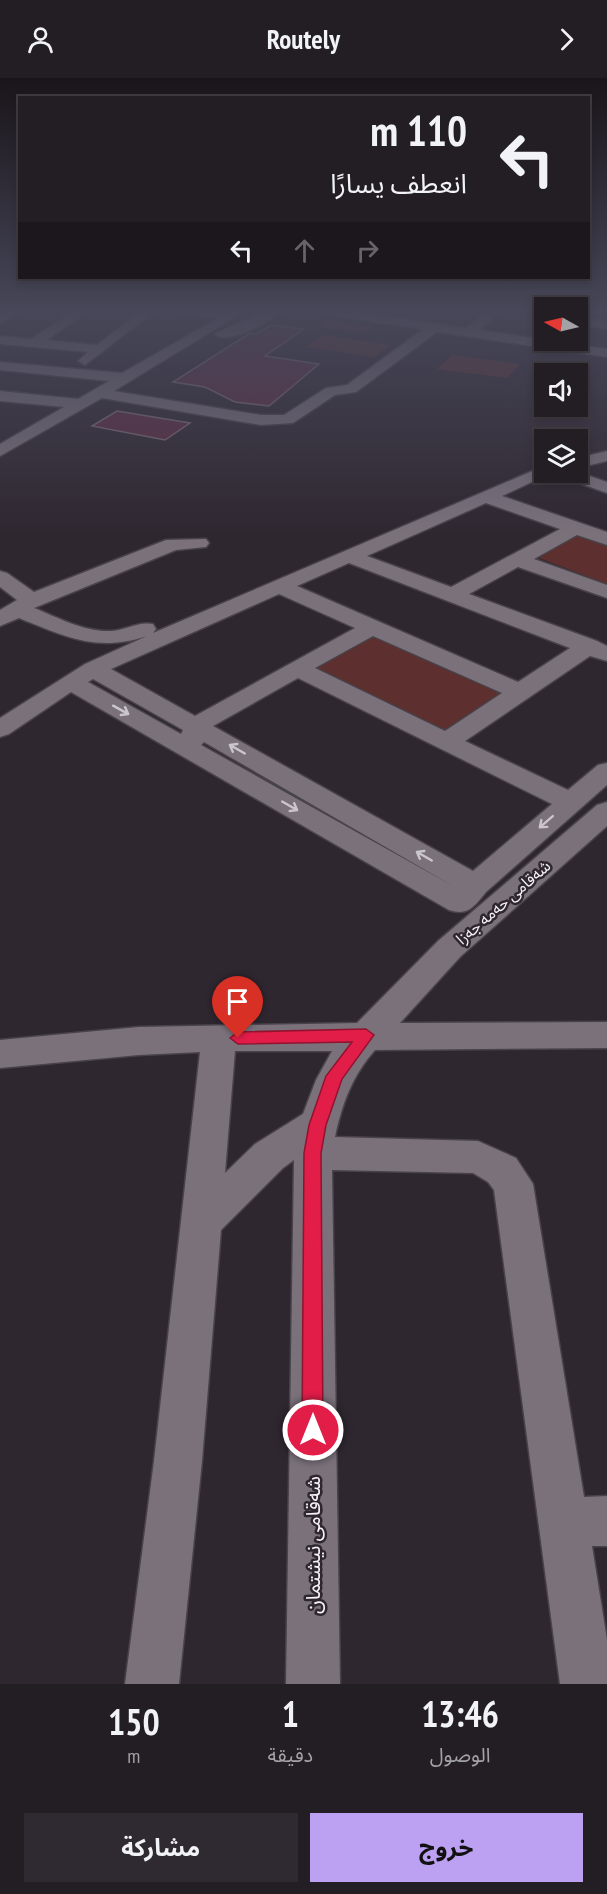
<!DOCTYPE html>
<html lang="ar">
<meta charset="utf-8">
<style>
:root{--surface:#231d24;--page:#2f2a31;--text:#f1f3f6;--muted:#a3a2a6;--line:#403b41;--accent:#bca0f2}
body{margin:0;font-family:"PT Sans Narrow","Noto Sans Arabic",sans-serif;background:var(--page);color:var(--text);direction:rtl;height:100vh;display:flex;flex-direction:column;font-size:22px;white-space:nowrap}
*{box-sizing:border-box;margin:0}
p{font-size:20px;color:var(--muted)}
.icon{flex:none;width:33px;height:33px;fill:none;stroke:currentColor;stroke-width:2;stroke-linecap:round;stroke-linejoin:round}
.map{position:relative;height:1606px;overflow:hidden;direction:ltr}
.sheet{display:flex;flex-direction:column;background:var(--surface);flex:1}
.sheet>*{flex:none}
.top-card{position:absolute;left:18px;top:18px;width:572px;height:183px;border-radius:0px;box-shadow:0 3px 9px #0003,0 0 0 2px var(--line);direction:rtl;background:#231d24;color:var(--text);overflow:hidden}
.needle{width:39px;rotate:278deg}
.controls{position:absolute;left:534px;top:219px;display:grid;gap:12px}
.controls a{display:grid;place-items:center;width:54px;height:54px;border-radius:0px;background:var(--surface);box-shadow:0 3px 9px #0003,0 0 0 2px var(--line);font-size:30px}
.pin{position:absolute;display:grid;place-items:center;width:51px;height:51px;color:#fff;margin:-62px -26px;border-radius:50% 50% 50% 0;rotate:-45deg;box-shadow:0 0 6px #0007}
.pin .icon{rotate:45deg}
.me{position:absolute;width:66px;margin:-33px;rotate:0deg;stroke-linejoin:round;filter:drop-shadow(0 0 4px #0008)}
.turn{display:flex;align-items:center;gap:21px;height:126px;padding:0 24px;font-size:27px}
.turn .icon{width:78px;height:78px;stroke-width:2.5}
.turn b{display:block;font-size:42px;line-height:51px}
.lanes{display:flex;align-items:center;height:57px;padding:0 24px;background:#0003;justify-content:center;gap:30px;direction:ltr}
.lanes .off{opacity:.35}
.eta{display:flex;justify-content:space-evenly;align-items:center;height:102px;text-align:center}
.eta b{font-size:36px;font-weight:700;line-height:42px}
.primary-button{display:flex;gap:12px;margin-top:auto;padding:12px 24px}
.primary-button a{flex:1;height:69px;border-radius:0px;background:var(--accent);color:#111;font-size:24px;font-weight:700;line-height:69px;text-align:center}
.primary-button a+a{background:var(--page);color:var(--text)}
header{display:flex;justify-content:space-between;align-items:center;height:78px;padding:0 24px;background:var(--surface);font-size:27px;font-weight:700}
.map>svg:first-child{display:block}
.green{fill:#5d2f2e}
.building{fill:#5d2a41;stroke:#796b70;stroke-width:1.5}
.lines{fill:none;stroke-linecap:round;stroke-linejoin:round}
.minor-casing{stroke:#484249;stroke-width:3}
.minor{fill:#7a717b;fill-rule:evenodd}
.oneway{stroke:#cbc5cc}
.route{fill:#e11d48;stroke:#92132f;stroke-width:1.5}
.labels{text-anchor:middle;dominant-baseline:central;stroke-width:5;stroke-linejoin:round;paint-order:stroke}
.street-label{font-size:16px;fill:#f7f2f8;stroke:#2f2730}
.near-street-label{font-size:20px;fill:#f7f2f8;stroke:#2f2730}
</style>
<header><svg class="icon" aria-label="forward" viewBox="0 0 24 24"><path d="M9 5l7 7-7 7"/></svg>Routely<svg class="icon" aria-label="person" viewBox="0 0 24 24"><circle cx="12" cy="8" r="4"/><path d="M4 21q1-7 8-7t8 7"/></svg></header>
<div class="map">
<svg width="607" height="1606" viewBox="0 0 607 1606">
<rect width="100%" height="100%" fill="#2f2730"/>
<g class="green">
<path d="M328 242 373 249 363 255 317 249Z"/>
<path d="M324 257 391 267 374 279 306 269Z"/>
<path d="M452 277 520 286 507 300 437 291Z"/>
<path d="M580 455 607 464V506L539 480Z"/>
<path d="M375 556 506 615 448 654 315 589Z"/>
</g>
<g class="building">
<path d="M271 247 304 251 265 278 319 286 269 328 235 324 205 309 173 304 250 255 256 256Z"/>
<path d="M117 333 190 345 165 362 92 348Z"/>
</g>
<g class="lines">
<defs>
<g id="minor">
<path d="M6 233H21L0 246V237Z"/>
<path d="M74 233H88L47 262 97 267 141 233H155L85 287 78 283 88 274 0 266V258L31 261Z"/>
<path d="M176 233H245L114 313 261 337H284L326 310 347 307 423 251 326 237 320 233H351L466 250 487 233H501L479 252 607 271V279L437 254 356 314 335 317 293 345 261 347 102 320 0 378V366L64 329 0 323V313L78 321 109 303 0 292V284L122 295 220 239 182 237Z"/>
<path d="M265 233H281C271 244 227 268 214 256Z"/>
<path d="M578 238 607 243V251L578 246Z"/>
<path d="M607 373V383L578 390V380Z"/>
<path d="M544 388V394H578L607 404V415L551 395 502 418 607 454V467L577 457 534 481 607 507V520L518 489 469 516 597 563 607 568V583L590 578 465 663 568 712 598 687 607 685V707L486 814C474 829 468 838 449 832L71 614 9 656 0 659V640L85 586 147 558C97 575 64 558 19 540L0 548V532L17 522 0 509V493L7 495 34 514 166 462 206 461 209 465 206 469 176 472 34 530C59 540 84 554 111 553 126 552 139 543 153 546L156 551 153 555ZM486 425 560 451 451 509 367 478ZM349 485 570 570 518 604 297 508ZM279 516 355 550 195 638 111 591ZM373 558 502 615 445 653 315 590ZM298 600 552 726 473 793 213 648ZM93 601 183 652 181 656 88 604ZM204 664 453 808 201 667Z"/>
<path d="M607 724V748L460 879 400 945 607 944V970L375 972C352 998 342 1026 335 1059L478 1063 516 1080 533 1106 584 1419 607 1418V1468H592L607 1562V1606H560L494 1112 488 1104 473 1095 332 1092 340 1606H286L294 1082 283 1090 221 1152 202 1383 179 1606H125L154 1383 200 974 139 977 0 990V962L139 949 357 945 438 863 597 727ZM235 973H332L316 1002 303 1036 255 1066 225 1095Z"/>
</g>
</defs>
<use href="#minor" class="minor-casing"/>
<use href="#minor" class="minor"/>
</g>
<defs><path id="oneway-shaft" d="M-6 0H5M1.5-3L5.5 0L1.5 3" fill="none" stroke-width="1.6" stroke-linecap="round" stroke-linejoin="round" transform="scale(1.5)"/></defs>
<g class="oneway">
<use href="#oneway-shaft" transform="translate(121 632) rotate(29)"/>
<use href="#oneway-shaft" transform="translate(237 671) rotate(-150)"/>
<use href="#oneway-shaft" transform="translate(290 728) rotate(30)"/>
<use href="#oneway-shaft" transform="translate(546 744) rotate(139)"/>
<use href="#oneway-shaft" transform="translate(424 778) rotate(-150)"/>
</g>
<linearGradient id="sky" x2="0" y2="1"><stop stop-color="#1a151a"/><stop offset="0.51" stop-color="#474759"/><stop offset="1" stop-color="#474759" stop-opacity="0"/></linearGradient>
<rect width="607" height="458" fill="url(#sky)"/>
<path class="route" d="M366 951 374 957 342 1001 326 1047 321 1075 323 1352 320 1359 313 1363 305 1359 302 1352 304 1075 309 1047 326 998 352 964 238 966 230 960 238 954Z"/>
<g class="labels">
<g class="street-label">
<text transform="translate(503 824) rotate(-41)">شەقامی حەمە جەزا</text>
</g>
<g class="near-street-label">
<text transform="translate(313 1467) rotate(-90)">شەقامی نیشتمان</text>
</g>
</g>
</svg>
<div class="controls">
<a><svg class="needle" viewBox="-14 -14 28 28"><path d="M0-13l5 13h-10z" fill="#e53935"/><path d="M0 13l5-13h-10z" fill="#a3a2a6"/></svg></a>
<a><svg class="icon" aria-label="sound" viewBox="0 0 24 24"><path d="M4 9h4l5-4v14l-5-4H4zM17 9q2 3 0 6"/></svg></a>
<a><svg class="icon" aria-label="layers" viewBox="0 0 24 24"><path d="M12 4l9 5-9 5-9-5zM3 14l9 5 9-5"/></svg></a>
</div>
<div class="pin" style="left:238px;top:960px;background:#d93025"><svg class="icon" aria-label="arrive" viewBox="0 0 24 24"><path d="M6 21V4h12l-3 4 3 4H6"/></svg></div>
<svg class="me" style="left:313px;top:1352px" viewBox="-20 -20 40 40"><circle r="17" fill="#e11d48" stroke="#fff" stroke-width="3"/><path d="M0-11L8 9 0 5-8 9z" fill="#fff"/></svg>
<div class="top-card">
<div class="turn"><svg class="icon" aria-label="left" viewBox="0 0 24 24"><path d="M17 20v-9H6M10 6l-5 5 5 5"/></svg><div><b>110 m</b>انعطف يسارًا</div></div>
<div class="lanes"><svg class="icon" aria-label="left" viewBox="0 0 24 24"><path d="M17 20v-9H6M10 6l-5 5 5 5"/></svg><svg class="icon off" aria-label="ahead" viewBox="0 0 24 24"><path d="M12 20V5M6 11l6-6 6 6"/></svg><svg class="icon off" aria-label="right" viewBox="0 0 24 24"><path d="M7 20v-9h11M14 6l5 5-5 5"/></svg></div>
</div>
</div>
<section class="sheet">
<div class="eta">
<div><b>13:46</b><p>الوصول</p></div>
<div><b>1</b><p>دقيقة</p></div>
<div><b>150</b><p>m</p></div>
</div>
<div class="primary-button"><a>خروج</a><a>مشاركة</a></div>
</section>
